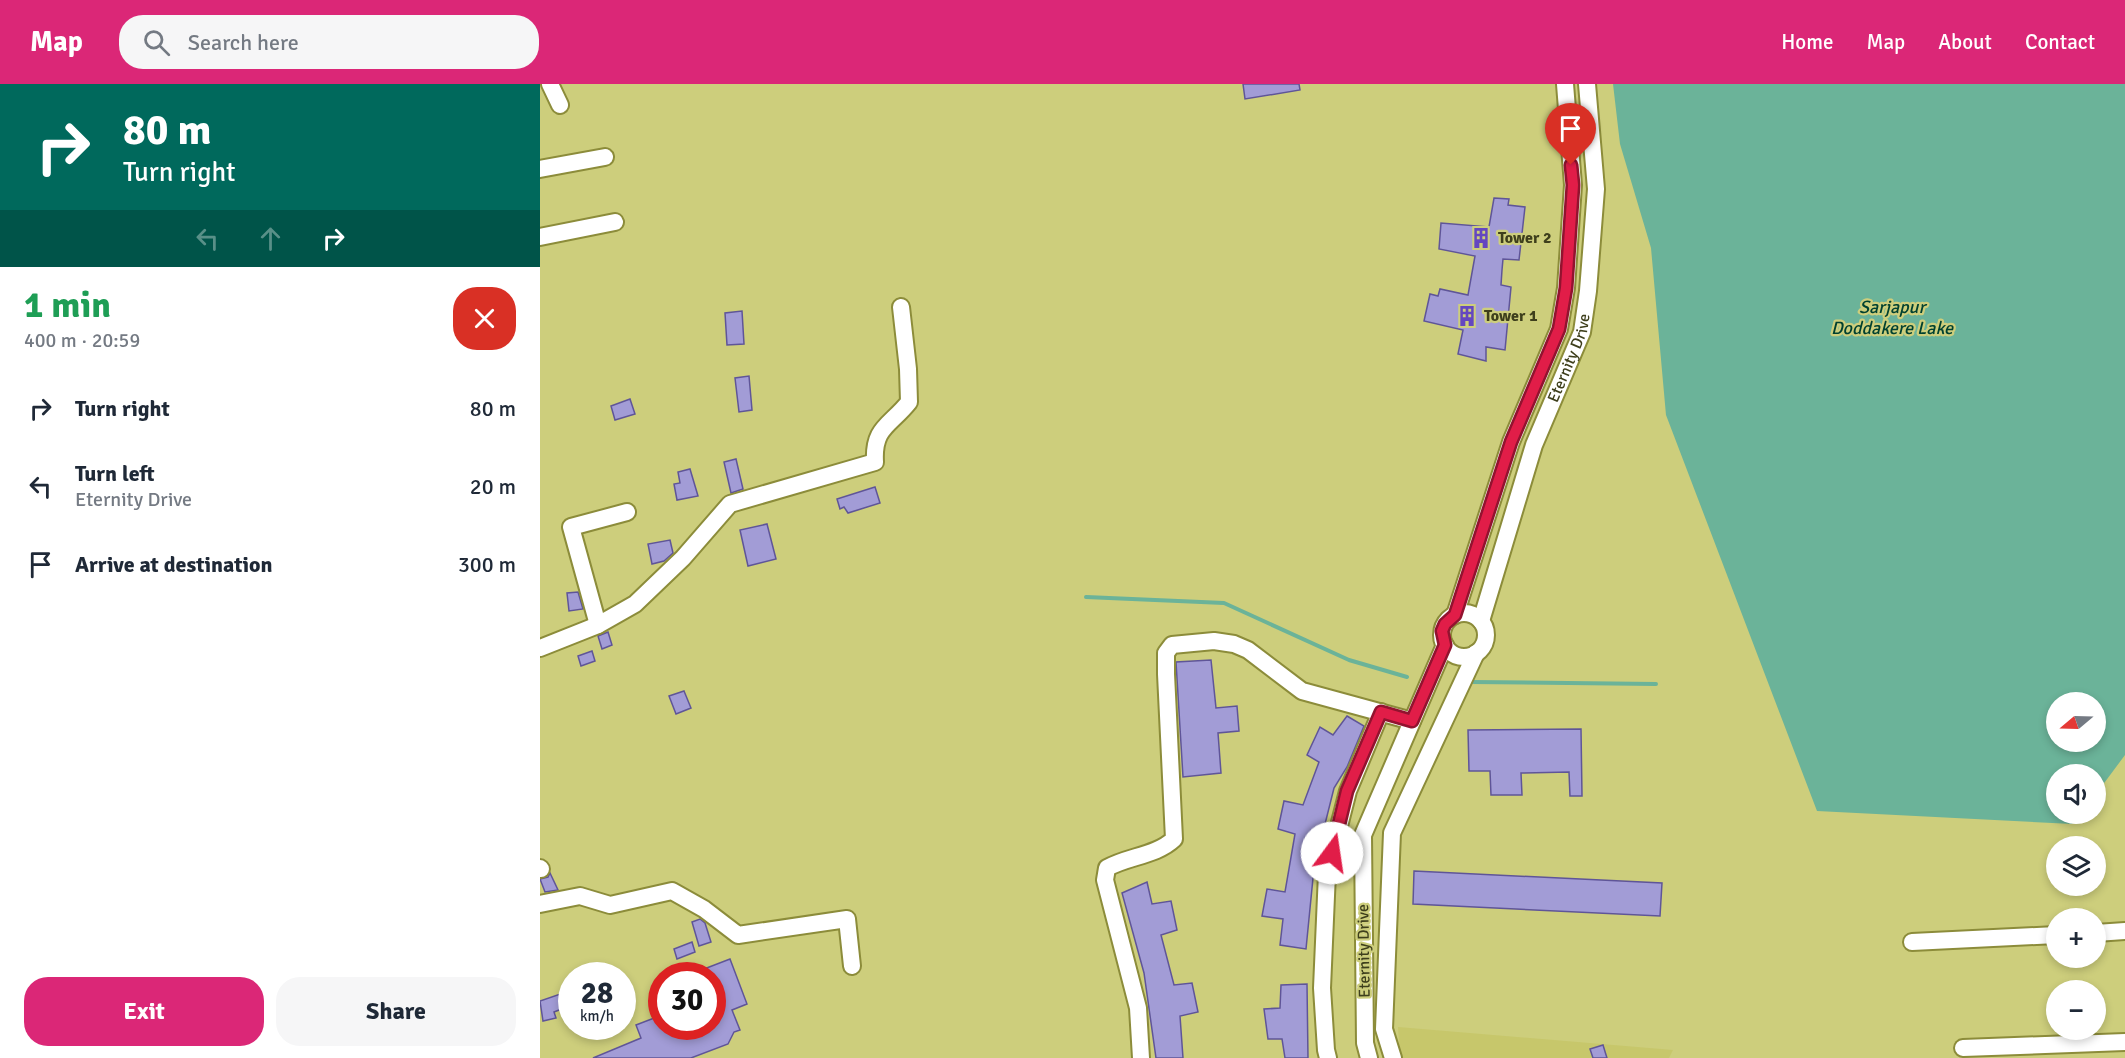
<!DOCTYPE html>
<meta charset="utf-8">
<style>
:root{--surface:#fff;--page:#f6f6f7;--text:#1f2937;--muted:#747a83;--accent:#db2777}
body{margin:0;font-family:Signika,sans-serif;background:var(--page);color:var(--text);height:100vh;display:flex;flex-direction:column;font-size:22px;white-space:nowrap}
*{box-sizing:border-box;margin:0}
p{font-size:20px;color:var(--muted)}
.icon{flex:none;width:33px;height:33px;fill:none;stroke:currentColor;stroke-width:2;stroke-linecap:round;stroke-linejoin:round}
.map{position:relative;flex:1;overflow:hidden}
.sheet{display:flex;flex-direction:column;background:var(--surface);width:540px}
.sheet>*{flex:none}
.guide{background:#00695c;color:#fff;overflow:hidden}
.needle{width:39px;rotate:251deg}
.fabs{position:absolute;left:1506px;top:608px;display:grid;gap:12px}
.fabs a{display:grid;place-items:center;width:60px;height:60px;border-radius:50%;background:var(--surface);box-shadow:0 3px 9px #0003;font-size:30px}
.speed{position:absolute;left:18px;top:878px;display:flex;gap:12px;font-size:30px;font-weight:700;text-align:center}
.speed>*{display:grid;place-content:center;width:78px;height:78px;border-radius:50%;background:var(--surface);box-shadow:0 3px 9px #0003;line-height:1}
.speed small{font-size:15px;font-weight:400}
.speed .limit{border:9px solid #d22;background:#fff;color:#111}
.pin{position:absolute;display:grid;place-items:center;width:51px;height:51px;color:#fff;margin:-62px -26px;border-radius:50% 50% 50% 0;rotate:-45deg;box-shadow:0 0 6px #0007}
.pin .icon{rotate:45deg}
.me{position:absolute;width:66px;margin:-33px;rotate:14deg;stroke-linejoin:round;filter:drop-shadow(0 0 4px #0008)}
.turn{display:flex;align-items:center;gap:21px;height:126px;padding:0 24px;font-size:27px}
.turn .icon{width:78px;height:78px;stroke-width:2.5}
.turn b{display:block;font-size:42px;line-height:51px}
.lanes{display:flex;align-items:center;height:57px;padding:0 24px;background:#0003;justify-content:center;gap:30px;direction:ltr}
.lanes .off{opacity:.35}
.round{display:grid;place-items:center;flex:none;width:63px;height:63px;border-radius:24px;background:var(--page)}
.summary{display:flex;align-items:center;justify-content:space-between;height:102px;padding:0 24px}
h1{font-size:36px;font-weight:700;line-height:45px;color:#1e9e55}
.cta{display:flex;gap:12px;margin-top:auto;padding:12px 24px}
.cta a{flex:1;height:69px;border-radius:24px;background:var(--accent);color:#fff;font-size:24px;font-weight:700;line-height:69px;text-align:center}
.cta a+a{background:var(--page);color:var(--text)}
ul{padding:0;list-style:none}
li{display:flex;align-items:center;gap:18px;height:78px;padding:0 24px}
li div{flex:1}
li b{display:block;font-size:22px}
li em{font-style:normal}
header{display:flex;align-items:center;gap:36px;box-sizing:border-box;height:84px;padding:0 30px;background:var(--accent);color:#fff}
header strong{font-size:28px}
nav{display:flex;gap:33px;margin-inline-start:auto;font-size:21px}
.search{width:420px;height:54px;background:var(--page);display:flex;align-items:center;gap:15px;box-sizing:border-box;padding:0 21px;border-radius:24px;color:var(--muted);font-size:22px}
main{display:flex;flex:1;min-height:0}
.map>svg:first-child{display:block}
.built{fill:#c7c76b}
.water{fill:#6bb399;fill-rule:evenodd}
.lines{fill:none;stroke-linecap:round;stroke-linejoin:round}
.stream{stroke:#6bb399;stroke-width:4}
.building{fill:#a29cd6;stroke:#5f5598;stroke-width:1.5}
.minor-casing{stroke:#8c8c3a;stroke-width:20}
.minor{stroke:#fff;stroke-width:16}
.route-casing{stroke:#92132f;stroke-width:15}
.route{stroke:#e11d48;stroke-width:10}
.labels{text-anchor:middle;dominant-baseline:central;stroke-width:4.5;stroke-linejoin:round;paint-order:stroke}
.poi-label{font-size:16px;font-weight:bold;fill:#3e3f1c;stroke:#cdce7c;text-anchor:start}
.street-label{font-size:16px;fill:#3e3f1c;stroke:#cdce7c}
.water-label{font-size:18px;font-style:italic;fill:#004130;stroke:#cdce7c}
</style>
<header>
<strong>Map</strong>
<div class="search"><svg class="icon" aria-label="search" viewBox="0 0 24 24"><circle cx="10" cy="10" r="6"/><path d="M15 15l6 6"/></svg>Search here</div>
<nav><a>Home</a><a>Map</a><a>About</a><a>Contact</a></nav>
</header>
<main>
<section class="sheet">
<div class="guide">
<div class="turn"><svg class="icon" aria-label="right" viewBox="0 0 24 24"><path d="M7 20v-9h11M14 6l5 5-5 5"/></svg><div><b>80 m</b>Turn right</div></div>
<div class="lanes"><svg class="icon off" aria-label="left" viewBox="0 0 24 24"><path d="M17 20v-9H6M10 6l-5 5 5 5"/></svg><svg class="icon off" aria-label="ahead" viewBox="0 0 24 24"><path d="M12 20V5M6 11l6-6 6 6"/></svg><svg class="icon" aria-label="right" viewBox="0 0 24 24"><path d="M7 20v-9h11M14 6l5 5-5 5"/></svg></div>
</div>
<div class="summary"><div><h1>1 min</h1><p>400 m · 20:59</p></div><a class="round" style="background:#d93025;color:#fff"><svg class="icon" aria-label="close" viewBox="0 0 24 24"><path d="M6 6l12 12M18 6L6 18"/></svg></a></div>
<ul>
<li><svg class="icon" aria-label="right" viewBox="0 0 24 24"><path d="M7 20v-9h11M14 6l5 5-5 5"/></svg><div><b>Turn right</b></div><em>80 m</em></li>
<li><svg class="icon" aria-label="left" viewBox="0 0 24 24"><path d="M17 20v-9H6M10 6l-5 5 5 5"/></svg><div><b>Turn left</b><p>Eternity Drive</p></div><em>20 m</em></li>
<li><svg class="icon" aria-label="arrive" viewBox="0 0 24 24"><path d="M6 21V4h12l-3 4 3 4H6"/></svg><div><b>Arrive at destination</b></div><em>300 m</em></li>
</ul>
<div class="cta"><a>Exit</a><a>Share</a></div>
</section>
<div class="map">
<svg width="1585" height="974" viewBox="0 0 1585 974">
<rect width="100%" height="100%" fill="#cdce7c"/>
<path class="built" d="M858 943 1133 966 1129 974H860Z"/>
<path class="water" d="M1073 0H1585V671L1556 710V690H1516V729H1541L1532 740 1277 727 1126 331 1111 164 1080 60ZM1516 618H1556V657H1516Z"/>
<g class="lines">
<g class="stream">
<path d="M546 513 684 519 809 576 867 593"/>
<path d="M931 598 1116 600"/>
</g>
</g>
<g class="building">
<path d="M703 0H759L760 6 705 15Z"/>
<path d="M954 114 969 115 968 121 985 123 979 176 963 175 962 186 961 201 971 203 965 266 946 263V277L918 270 923 246 884 237 890 210 898 212 900 205 928 211 935 172 899 165 901 139 949 143Z"/>
<path d="M202 227 204 260 187 261 185 229Z"/>
<path d="M209 292 212 326 199 328 195 294Z"/>
<path d="M90 315 95 330 75 336 71 322Z"/>
<path d="M196 375 203 405 191 409 184 378Z"/>
<path d="M150 385 158 412 137 416 134 400 140 399 138 388Z"/>
<path d="M335 403 340 419 308 429 304 423 300 425 297 415Z"/>
<path d="M227 440 236 475 208 482 200 446Z"/>
<path d="M130 456 133 469 124 477 112 480 108 460Z"/>
<path d="M38 508 43 525 29 527 27 509Z"/>
<path d="M68 548 72 561 62 565 58 552Z"/>
<path d="M52 567 55 577 41 582 38 572Z"/>
<path d="M671 576 676 624 697 622 699 647 678 649 681 689 643 693 636 578Z"/>
<path d="M144 607 151 624 136 630 129 612Z"/>
<path d="M807 632 824 642 807 683 794 704 774 784 766 865 740 861 743 835 722 832 727 805 745 808 755 750 738 745 744 717 763 721 779 678 767 671 780 643 793 651Z"/>
<path d="M1041 645 1042 712H1030L1029 688 981 689 982 711H951L950 687H929L928 646Z"/>
<path d="M874 787 1122 799 1120 832 873 820Z"/>
<path d="M10 789 18 806 5 808 0 795 8 793Z"/>
<path d="M607 798 612 820 631 817 637 846 621 851 634 901 652 899 658 928 640 932 643 974H616L604 889 582 809Z"/>
<path d="M160 835 165 839 171 858 159 862 152 838Z"/>
<path d="M152 858 155 868 137 875 134 865Z"/>
<path d="M190 875 207 920 192 926 200 946 194 948 188 960 151 974H53L101 954 96 941 122 931V942H172V891L151 890Z"/>
<path d="M767 900 768 974H745L742 955H728L724 925 740 924 741 901Z"/>
<path d="M32 906V921L14 928 16 934 3 937 0 917Z"/>
<path d="M1063 961 1067 974H1053L1050 965Z"/>
</g>
<g class="lines">
<defs>
<g id="minor">
<path d="M10 0 20 21"/>
<path d="M0 85 65 73"/>
<path d="M0 153 75 138"/>
<circle cx="924" cy="551" r="22"/>
<path d="M915 531 971 358 1019 245 1026 204 1033 101 1025 0"/>
<path id="s1" d="M941 537 994 361 1042 248 1048 207 1056 105 1047 0"/>
<path d="M58 541 31 443 87 428"/>
<path d="M0 564 58 541 95 520 143 474 190 420 335 378C333 343 350 342 369 318L368 285 361 223"/>
<path d="M0 784 1 785"/>
<path d="M0 820 40 812 70 821 132 807 164 825 198 851 307 835 312 882"/>
<path d="M1556 849 1585 847"/>
<path d="M1372 858 1516 851"/>
<path d="M1423 964 1585 958"/>
<path d="M601 974 598 924 565 796 567 784C588 772 616 772 634 755L626 590V569L632 561 674 557 694 560 708 566 762 607 872 637"/>
<path d="M788 974 786 966 782 904 787 789 808 707 841 628"/>
<path d="M829 974 825 959 823 751 905 561"/>
<path d="M853 974 844 945 852 749 936 569"/>
</g>
</defs>
<use href="#minor" class="minor-casing"/>
<use href="#minor" class="minor"/>
</g>
<g class="lines">
<defs>
<path id="route" d="M792 769 807 707 841 628 872 637 905 561 902 547 905 540 915 531 971 358 1019 245 1026 204 1033 101 1031 81"/>
</defs>
<use href="#route" class="route-casing"/>
<use href="#route" class="route"/>
</g>
<defs>
<symbol id="building-bare" viewBox="-9 -9 18 18"><path d="M-4-6H4V6H1V3H-1V6H-4ZM-2.5-4.3h1.7v1.8h-1.7ZM.8-4.3h1.7v1.8H.8ZM-2.5-1h1.7V.8h-1.7ZM.8-1h1.7V.8H.8Z" fill="#6447c0" stroke="#cdce7c" stroke-width="2.5" paint-order="stroke"/></symbol>
</defs>
<g fill-rule="evenodd">
<use href="#building-bare" x="926" y="139" width="30" height="30"/>
<use href="#building-bare" x="912" y="217" width="30" height="30"/>
</g>
<g class="labels">
<g class="poi-label">
<text x="958" y="154">Tower 2</text>
<text x="944" y="232">Tower 1</text>
</g>
<g class="street-label">
<text stroke="none"><textPath href="#s1" startOffset="278">Eternity Drive</textPath></text>
<text transform="translate(824 867) rotate(-91)">Eternity Drive</text>
</g>
<g class="water-label">
<text x="1352" y="223">Sarjapur<tspan x="1352" dy="21">Doddakere Lake</tspan></text>
</g>
</g>
</svg>
<div class="fabs">
<a><svg class="needle" viewBox="-14 -14 28 28"><path d="M0-13l5 13h-10z" fill="#e53935"/><path d="M0 13l5-13h-10z" fill="#747a83"/></svg></a>
<a><svg class="icon" aria-label="sound" viewBox="0 0 24 24"><path d="M4 9h4l5-4v14l-5-4H4zM17 9q2 3 0 6"/></svg></a>
<a><svg class="icon" aria-label="layers" viewBox="0 0 24 24"><path d="M12 4l9 5-9 5-9-5zM3 14l9 5 9-5"/></svg></a>
<a>+</a>
<a>−</a>
</div>
<div class="speed"><div>28<small>km/h</small></div><div class="limit">30</div></div>
<div class="pin" style="left:1031px;top:81px;background:#d93025"><svg class="icon" aria-label="arrive" viewBox="0 0 24 24"><path d="M6 21V4h12l-3 4 3 4H6"/></svg></div>
<svg class="me" style="left:792px;top:769px" viewBox="-20 -20 40 40"><circle r="19" fill="#fff"/><path d="M0-13L10 11 0 6-10 11z" fill="#e11d48"/></svg>
</div>
</main>
